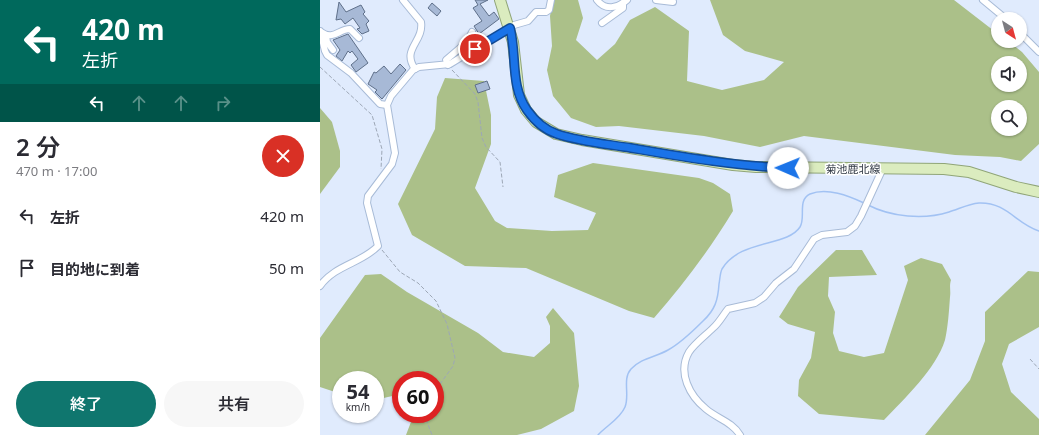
<!DOCTYPE html>
<html lang="ja">
<meta charset="utf-8">
<style>
:root{--surface:#fff;--page:#f7f7f7;--text:#2b2b33;--muted:#7c7c81;--accent:#0f766e}
body{margin:0;font-family:"Noto Sans","Noto Sans JP",sans-serif;background:var(--page);color:var(--text);height:100vh;display:flex;flex-direction:column;font-size:15px;white-space:nowrap}
*{box-sizing:border-box;margin:0}
p{font-size:13px;color:var(--muted)}
.icon{flex:none;width:22px;height:22px;fill:none;stroke:currentColor;stroke-width:2;stroke-linecap:round;stroke-linejoin:round}
.map{position:relative;flex:1;overflow:hidden}
.side{display:flex;flex-direction:column;background:var(--surface);width:320px}
.side>*{flex:none}
.banner{background:#00695c;color:#fff;overflow:hidden}
.needle{width:26px;rotate:144deg}
.tools{position:absolute;left:671px;top:12px;display:grid;gap:8px}
.tools a{display:grid;place-items:center;width:36px;height:36px;border-radius:50%;background:var(--surface);box-shadow:0 1px 3px #0004;font-size:20px}
.speed{position:absolute;left:12px;top:371px;display:flex;gap:8px;font-size:20px;font-weight:700;text-align:center}
.speed>*{display:grid;place-content:center;width:52px;height:52px;border-radius:50%;background:var(--surface);box-shadow:0 1px 3px #0004;line-height:1}
.speed small{font-size:10px;font-weight:400}
.speed .limit{border:6px solid #d22;background:#fff;color:#111}
.pin{position:absolute;display:grid;place-items:center;width:34px;height:34px;color:#fff;margin:-17px;border:2px solid #fff;border-radius:50%;box-shadow:0 1px 4px #0007}
.me{position:absolute;width:44px;margin:-22px;rotate:271deg;stroke-linejoin:round;filter:drop-shadow(0 0 3px #0008)}
.turn{display:flex;align-items:center;gap:14px;height:84px;padding:0 16px;font-size:18px}
.turn .icon{width:52px;height:52px;stroke-width:2.5}
.turn b{display:block;font-size:28px;line-height:34px}
.lanes{display:flex;align-items:center;height:38px;padding:0 16px;background:#0003;justify-content:center;gap:20px;direction:ltr}
.lanes .off{opacity:.35}
.round{display:grid;place-items:center;flex:none;width:42px;height:42px;border-radius:21px;background:var(--page)}
.headline{display:flex;align-items:center;justify-content:space-between;height:68px;padding:0 16px}
h1{font-size:24px;font-weight:600;line-height:30px}
.primary-button{display:flex;gap:8px;margin-top:auto;padding:8px 16px}
.primary-button a{flex:1;height:46px;border-radius:24px;background:var(--accent);color:#fff;font-size:16px;font-weight:600;line-height:46px;text-align:center}
.primary-button a+a{background:var(--page);color:var(--text)}
ul{padding:0;list-style:none}
li{display:flex;align-items:center;gap:12px;height:52px;padding:0 16px}
li div{flex:1}
li b{display:block;font-size:15px}
li em{font-style:normal}
main{display:flex;flex:1;min-height:0}
.map>svg:first-child{display:block}
.forest{fill:#abc089;fill-rule:evenodd}
.lines{fill:none;stroke-linecap:round;stroke-linejoin:round}
.stream{stroke:#a2c2f3;stroke-width:1.5}
.building{fill:#a7b9d6;stroke:#5f708a}
.street-casing{stroke:#a8bbd7;stroke-width:8}
.primary-casing{stroke:#90a578;stroke-width:12}
.path{stroke:#9da7b6;stroke-width:1;stroke-dasharray:4 2;stroke-linecap:butt}
.street{stroke:#fff;stroke-width:6}
.primary{stroke:#dbecbf;stroke-width:10}
.route-casing{stroke:#114b97;stroke-width:10}
.route{stroke:#1a73e8;stroke-width:7}
.labels{text-anchor:middle;dominant-baseline:central;stroke-width:3;stroke-linejoin:round;paint-order:stroke}
.street-label{font-size:11px;fill:#303843;stroke:#fff}
</style>
<main>
<section class="side">
<div class="banner">
<div class="turn"><svg class="icon" aria-label="left" viewBox="0 0 24 24"><path d="M17 20v-9H6M10 6l-5 5 5 5"/></svg><div><b>420 m</b>左折</div></div>
<div class="lanes"><svg class="icon" aria-label="left" viewBox="0 0 24 24"><path d="M17 20v-9H6M10 6l-5 5 5 5"/></svg><svg class="icon off" aria-label="ahead" viewBox="0 0 24 24"><path d="M12 20V5M6 11l6-6 6 6"/></svg><svg class="icon off" aria-label="ahead" viewBox="0 0 24 24"><path d="M12 20V5M6 11l6-6 6 6"/></svg><svg class="icon off" aria-label="right" viewBox="0 0 24 24"><path d="M7 20v-9h11M14 6l5 5-5 5"/></svg></div>
</div>
<div class="headline"><div><h1>2 分</h1><p>470 m · 17:00</p></div><a class="round" style="background:#d93025;color:#fff"><svg class="icon" aria-label="close" viewBox="0 0 24 24"><path d="M6 6l12 12M18 6L6 18"/></svg></a></div>
<ul>
<li><svg class="icon" aria-label="left" viewBox="0 0 24 24"><path d="M17 20v-9H6M10 6l-5 5 5 5"/></svg><div><b>左折</b></div><em>420 m</em></li>
<li><svg class="icon" aria-label="arrive" viewBox="0 0 24 24"><path d="M6 21V4h12l-3 4 3 4H6"/></svg><div><b>目的地に到着</b></div><em>50 m</em></li>
</ul>
<div class="primary-button"><a>終了</a><a>共有</a></div>
</section>
<div class="map">
<svg width="719" height="435" viewBox="0 0 719 435">
<rect width="100%" height="100%" fill="#e0ebfd"/>
<g class="forest">
<path d="M233 0H258L263 18 256 40 277 60 295 44 310 20 335 7 369 31 367 81 402 90 444 80 464 62 425 51 403 35 390 0H634L678 34V41H688L702 52 719 72V144L701 161 680 157 635 155 484 136 440 147 384 136 299 126 276 127 251 118 233 96 227 70 232 46 230 16ZM678 63H700V85H678ZM678 107H700V129H678Z"/>
<path d="M125 78 164 81 171 115V144L155 188 175 221 187 228 232 231 268 230 276 213 234 197 238 175 273 163 379 178 393 183 410 194 413 211C390 249 363 285 334 318L309 311 206 268 145 266 92 235 78 204 115 129 117 97Z"/>
<path d="M0 108 12 122 20 151V167L0 194Z"/>
<path d="M516 250H542L557 275 509 277 508 296 515 312 513 333 519 351 544 357 564 353 588 280 584 266 601 258 622 264 631 280C629 287 631 290 630 297 629 311 628 327 625 340 616 369 584 399 564 420L499 414 478 396 479 380 491 358 495 332 468 324 459 317 478 287Z"/>
<path d="M708 271 719 272V327L689 344 682 364 691 392 719 419V435H605L650 380 665 341V312Z"/>
<path d="M61 274 87 292 158 333 183 352 214 357 230 343V326L226 317 233 308 254 333 259 386 254 411 221 429 197 435H86L94 414H115V380H81V394L55 400V380H21V394L0 387V338L45 275Z"/>
</g>
<g class="lines">
<g class="stream">
<path d="M548 205C571 217 604 220 629 212 639 209 648 204 659 203 687 202 696 224 719 231"/>
<path d="M278 435C286 426 300 419 305 407 310 395 302 379 311 369 321 358 336 357 348 350 361 343 373 331 383 321 395 310 398 300 399 284 400 279 400 273 402 269 420 239 467 247 480 227 486 218 477 200 490 194 507 187 529 196 544 203"/>
</g>
</g>
<g class="building">
<path d="M155 0H168L160 4 169 16 174 12 179 19 159 34 154 26 162 21 153 8 158 5Z"/>
<path d="M19 2 26 12 41 5 45 12 43 14 49 21 46 24 49 31 42 34 37 29 40 28 33 18 25 24 21 19 16 20Z"/>
<path d="M112 3 121 11 117 16 108 8Z"/>
<path d="M28 34 48 63 36 72 31 65 38 59 32 51 30 53 28 51 22 61 16 56 20 50 13 40Z"/>
<path d="M80 64 86 70 62 99 55 92 57 90 48 84 54 72 56 73 64 66 71 74Z"/>
<path d="M167 81 170 89 158 93 155 85Z"/>
</g>
<g class="lines">
<defs>
<g id="street">
<path d="M83 0 101 22C104 42 81 49 95 69"/>
<path d="M277 0C285 11 298 8 307 0"/>
<path d="M336 0 353 2"/>
<path d="M663 0 686 19"/>
<path d="M282 23 303 8V3"/>
<path d="M0 31 5 51 7 55 31 73 60 104 67 105"/>
<path d="M1 32C14 41 18 29 30 29L39 38"/>
<path d="M700 33 719 52"/>
<path d="M6 36 7 42 13 50"/>
<path d="M128 65 126 60 147 42 152 32"/>
<path d="M0 286C15 265 42 263 58 246L47 203 48 196 72 164 75 153 67 105 71 96 93 70 99 67 130 64 194 25 208 21 216 12H226L229 10 231 0"/>
<path d="M420 435C412 422 398 419 386 409 370 396 357 373 369 352 375 343 385 336 393 328 399 323 403 315 408 309L435 303 444 297 456 283 474 269 494 239 502 235 527 232 535 226 541 216 563 168"/>
</g>
<path id="primary" d="M180 0 193 42 199 95 206 110 216 122 236 134 262 140 413 165 436 167 624 169 649 172 696 187 719 192"/>
</defs>
<use href="#street" class="street-casing"/>
<use href="#primary" class="primary-casing"/>
<g class="path">
<path d="M0 67 52 115 62 149 61 169"/>
<path d="M132 70 155 94 158 102 162 138 166 147 180 162 183 187"/>
<path d="M62 250 80 272 98 283 116 301 127 324 135 358 133 366 115 391"/>
<path d="M710 359 719 369"/>
<path d="M104 414 112 435"/>
</g>
<use href="#street" class="street"/>
<use href="#primary" class="primary"/>
</g>
<g class="lines">
<defs>
<path id="route" d="M155 49 190 28C197 55 190 86 207 110 214 120 225 130 237 134 261 142 287 144 311 148 364 157 415 166 468 168"/>
</defs>
<use href="#route" class="route-casing"/>
<use href="#route" class="route"/>
</g>
<g class="labels">
<g class="street-label">
<text x="533" y="168">菊池鹿北線</text>
</g>
</g>
</svg>
<div class="tools">
<a><svg class="needle" viewBox="-14 -14 28 28"><path d="M0-13l5 13h-10z" fill="#e53935"/><path d="M0 13l5-13h-10z" fill="#7c7c81"/></svg></a>
<a><svg class="icon" aria-label="sound" viewBox="0 0 24 24"><path d="M4 9h4l5-4v14l-5-4H4zM17 9q2 3 0 6"/></svg></a>
<a><svg class="icon" aria-label="search" viewBox="0 0 24 24"><circle cx="10" cy="10" r="6"/><path d="M15 15l6 6"/></svg></a>
</div>
<div class="speed"><div>54<small>km/h</small></div><div class="limit">60</div></div>
<div class="pin" style="left:155px;top:49px;background:#d93025"><svg class="icon" aria-label="arrive" viewBox="0 0 24 24"><path d="M6 21V4h12l-3 4 3 4H6"/></svg></div>
<svg class="me" style="left:468px;top:168px" viewBox="-20 -20 40 40"><circle r="19" fill="#fff"/><path d="M0-13L10 11 0 6-10 11z" fill="#1a73e8"/></svg>
</div>
</main>
